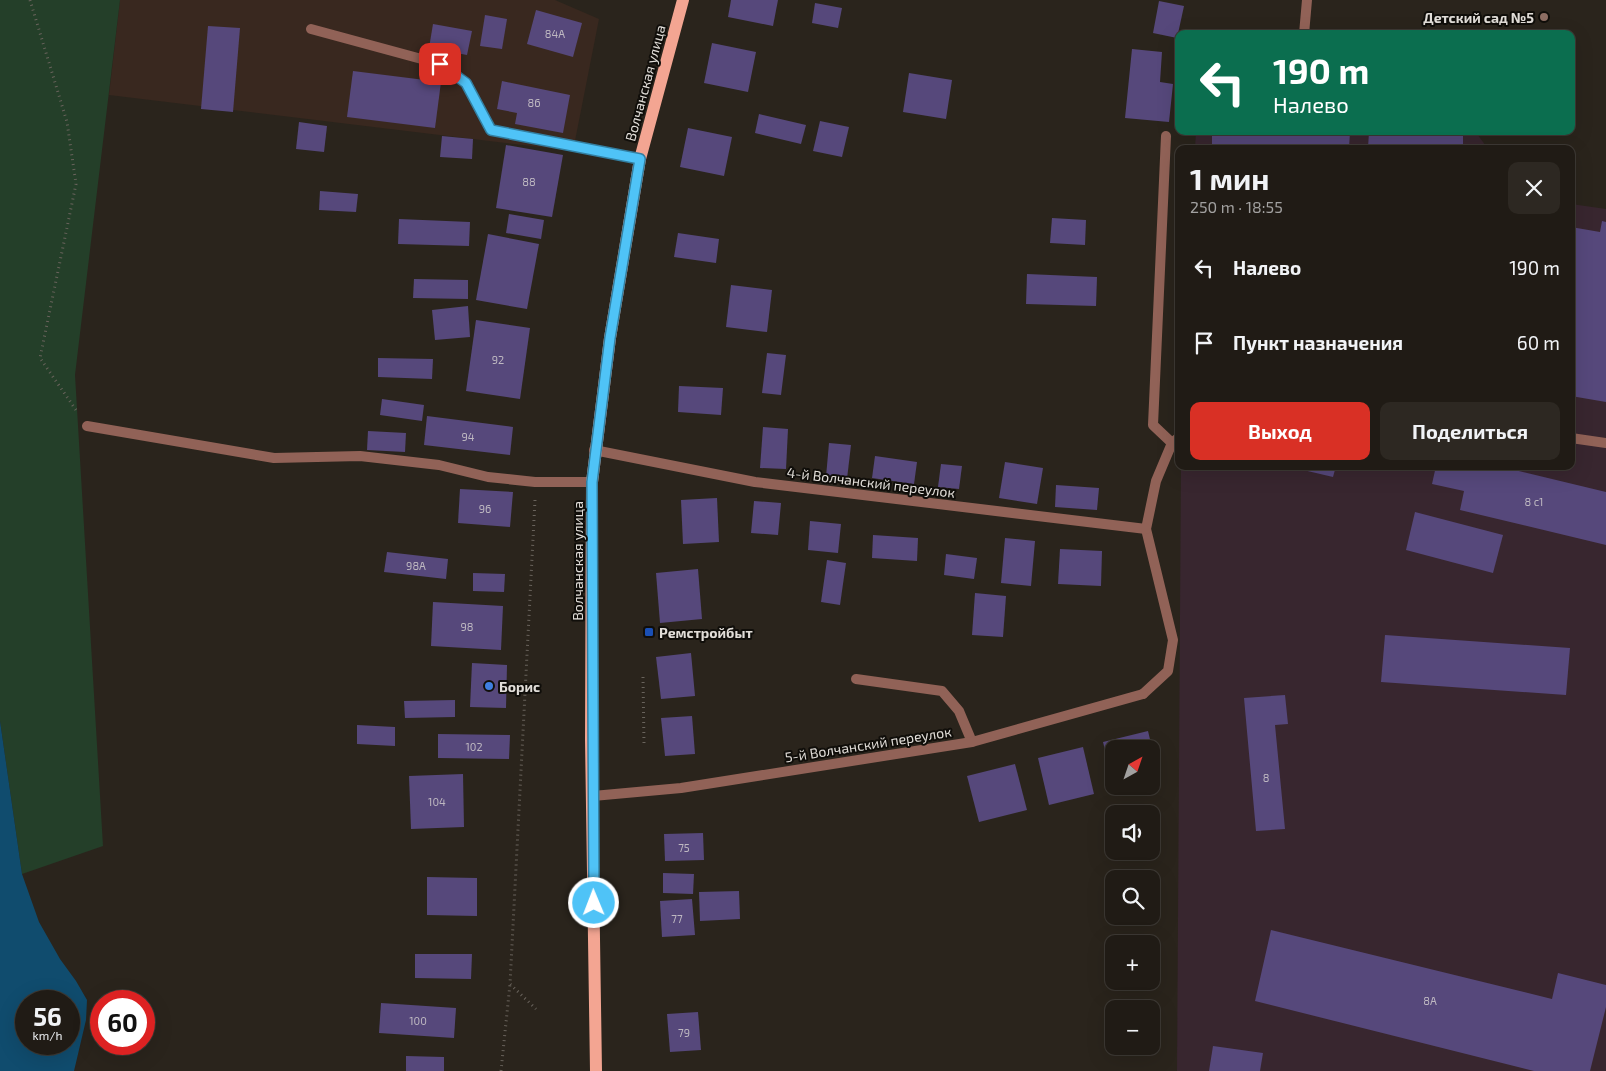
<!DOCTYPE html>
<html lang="ru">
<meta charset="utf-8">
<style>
:root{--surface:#201b15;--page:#2d2822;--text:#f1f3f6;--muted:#a2a1a0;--line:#3d3934;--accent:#d93025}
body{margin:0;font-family:"Exo 2",sans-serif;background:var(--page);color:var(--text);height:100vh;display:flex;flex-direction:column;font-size:19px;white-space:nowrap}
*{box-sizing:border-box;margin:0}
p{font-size:16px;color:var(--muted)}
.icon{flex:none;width:28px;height:28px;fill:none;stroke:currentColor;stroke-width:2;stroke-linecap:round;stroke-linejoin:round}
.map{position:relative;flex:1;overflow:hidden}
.sheet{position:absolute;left:1175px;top:145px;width:400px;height:325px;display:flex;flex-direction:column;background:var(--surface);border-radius:10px;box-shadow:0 5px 20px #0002,0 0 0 1px var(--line)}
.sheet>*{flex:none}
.top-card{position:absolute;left:1175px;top:30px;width:400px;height:105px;border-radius:10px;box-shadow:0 5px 20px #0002,0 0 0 1px var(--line);background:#0b6e4f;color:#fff;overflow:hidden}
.needle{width:32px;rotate:40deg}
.fabs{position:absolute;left:1105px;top:740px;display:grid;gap:10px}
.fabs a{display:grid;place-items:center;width:55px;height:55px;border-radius:10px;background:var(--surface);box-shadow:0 5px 20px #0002,0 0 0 1px var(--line);font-size:25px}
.speed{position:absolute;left:15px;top:990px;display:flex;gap:10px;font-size:25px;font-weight:700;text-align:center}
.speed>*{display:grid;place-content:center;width:65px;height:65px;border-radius:50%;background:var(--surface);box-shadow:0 5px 20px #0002,0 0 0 1px var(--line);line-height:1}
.speed small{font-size:12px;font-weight:400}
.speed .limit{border:8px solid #d22;background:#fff;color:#111}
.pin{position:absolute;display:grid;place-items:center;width:42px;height:42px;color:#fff;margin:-21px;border-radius:10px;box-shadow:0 2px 8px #0006}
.me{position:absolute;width:55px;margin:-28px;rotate:359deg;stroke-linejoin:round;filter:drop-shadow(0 0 4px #0008)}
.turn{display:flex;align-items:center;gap:18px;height:105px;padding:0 15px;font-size:22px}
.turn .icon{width:65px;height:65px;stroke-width:2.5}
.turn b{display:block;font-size:35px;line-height:42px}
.round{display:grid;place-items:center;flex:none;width:52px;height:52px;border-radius:10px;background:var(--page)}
.head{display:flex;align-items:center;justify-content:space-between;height:85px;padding:0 15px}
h1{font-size:30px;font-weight:700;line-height:38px}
.cta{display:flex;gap:10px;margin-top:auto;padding:10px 15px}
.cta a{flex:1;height:58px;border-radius:10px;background:var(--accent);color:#fff;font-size:20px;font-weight:700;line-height:58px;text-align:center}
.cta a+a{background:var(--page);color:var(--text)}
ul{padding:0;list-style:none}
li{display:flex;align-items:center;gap:15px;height:75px;padding:0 15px}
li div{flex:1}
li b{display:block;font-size:19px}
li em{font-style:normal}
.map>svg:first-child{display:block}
.commercial{fill:#39281f}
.industrial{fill:#38262f}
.green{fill:#243f29}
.water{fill:#104c6e;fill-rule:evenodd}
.building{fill:#56487b}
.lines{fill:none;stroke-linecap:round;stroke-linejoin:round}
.path{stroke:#69635c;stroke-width:3;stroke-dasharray:1 4;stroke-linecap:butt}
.lane{stroke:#916257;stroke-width:10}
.street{stroke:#916257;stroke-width:10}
.primary{stroke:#f3a592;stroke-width:12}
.route-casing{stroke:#337fa1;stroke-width:12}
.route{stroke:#4fc3f7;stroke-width:9}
.education-dot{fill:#8d6e63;stroke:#100e0a;stroke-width:2}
.transit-dot{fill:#1a4fb4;stroke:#100e0a;stroke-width:2}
.shop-dot{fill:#3f7fe0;stroke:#100e0a;stroke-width:2}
.labels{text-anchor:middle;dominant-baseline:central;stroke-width:4;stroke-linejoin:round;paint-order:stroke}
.number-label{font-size:11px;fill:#beb8c1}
.poi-label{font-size:14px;font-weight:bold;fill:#e1ddd8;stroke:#100e0a;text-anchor:start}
.street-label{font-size:14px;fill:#e1ddd8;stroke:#100e0a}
</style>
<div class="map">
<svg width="1606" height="1071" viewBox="0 0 1606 1071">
<rect width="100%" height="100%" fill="#2a241c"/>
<path class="commercial" d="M120 0H555L599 19 573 151 109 95Z"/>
<g class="industrial">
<path d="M1196 131H1475L1488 149H1195Z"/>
<path d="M1571 204 1606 209V1071H1177L1181 466H1571Z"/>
</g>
<path class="green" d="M0 0H120L75 375 103 846 22 874 0 721Z"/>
<path class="water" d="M0 721 22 874 39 922 60 959 76 981 87 1000 86 1020 74 1071H0ZM26 1001H69V1044H26Z"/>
<g class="building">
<path d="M731 0H778L773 26 728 17Z"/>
<path d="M1159 1 1184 6 1177 38 1153 33Z"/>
<path d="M815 3 842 8 838 28 812 23Z"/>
<path d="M536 10 582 23 573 57 527 44Z"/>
<path d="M485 15 507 19 502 49 480 46Z"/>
<path d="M433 24 472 31 467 55 429 48Z"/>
<path d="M208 26 240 28 233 112 201 109Z"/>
<path d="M712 43 756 52 748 92 704 83Z"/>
<path d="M1132 49 1162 52 1160 82 1173 84 1169 122 1125 118Z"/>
<path d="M353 71 441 82 435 128 347 117Z"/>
<path d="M909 73 952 80 946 119 903 112Z"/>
<path d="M502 81 570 95 563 133 515 124 517 113 497 109Z"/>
<path d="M759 114 806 125 801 144 755 133Z"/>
<path d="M820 121 849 127 842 157 813 151Z"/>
<path d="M299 122 327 126 324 152 296 149Z"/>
<path d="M688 128 732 137 724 176 680 167Z"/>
<path d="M1212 131H1350L1349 149H1212Z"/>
<path d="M1369 131H1463V149H1368Z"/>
<path d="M442 136 473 139 472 159 440 157Z"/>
<path d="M506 145 563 155 552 217 496 208Z"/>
<path d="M320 191 358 194 356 212 319 210Z"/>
<path d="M509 214 544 220 541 239 506 233Z"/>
<path d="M1052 218 1086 220 1085 245 1050 243Z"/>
<path d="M399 219 470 222 469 246 398 244Z"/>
<path d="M1602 221 1606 222V402L1571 396V227L1600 232Z"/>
<path d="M678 233 719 239 716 263 674 257Z"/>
<path d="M488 234 539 244 527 309 476 300Z"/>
<path d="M1027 274 1097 277 1096 306 1026 304Z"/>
<path d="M414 279 468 280V299L413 298Z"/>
<path d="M731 285 772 290 767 332 726 327Z"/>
<path d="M468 306 470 337 435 340 432 310Z"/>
<path d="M476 320 530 328 520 399 466 391Z"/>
<path d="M767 353 786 355 781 395 762 393Z"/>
<path d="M378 358 433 359 432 379 378 377Z"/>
<rect x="1175" y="375" width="4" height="23"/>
<path d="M679 386 723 388 721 415 678 412Z"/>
<path d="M382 399 424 405 422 421 380 415Z"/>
<path d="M427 416 513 427 510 455 424 445Z"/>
<path d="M763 427 788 429 786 469 760 468Z"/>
<path d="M368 431 406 433 405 452 367 450Z"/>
<path d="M829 443 851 445 847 479 826 477Z"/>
<path d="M875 456 917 462 914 484 872 478Z"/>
<path d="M1005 462 1043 468 1037 504 999 498Z"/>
<path d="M941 464 962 466 959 489 938 487Z"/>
<path d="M1299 466H1336L1333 477 1299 469Z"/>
<path d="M1436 466H1498L1606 492V545L1460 510 1464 491 1432 484Z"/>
<path d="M1056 485 1099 488 1097 510 1055 507Z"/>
<path d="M460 489 513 492 510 527 458 523Z"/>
<path d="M717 498 719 542 683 544 681 500Z"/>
<path d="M754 501 781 503 778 535 751 533Z"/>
<path d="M1415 512 1503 535 1493 573 1406 550Z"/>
<path d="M810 521 841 524 838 553 808 550Z"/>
<path d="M873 535 918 538 917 561 872 558Z"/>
<path d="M1005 538 1035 541 1031 586 1001 583Z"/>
<path d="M1060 549 1102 551 1101 586 1058 584Z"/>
<path d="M387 552 448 559 446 579 384 572Z"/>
<path d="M946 554 977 558 974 579 944 575Z"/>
<path d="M827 560 846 563 840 605 821 602Z"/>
<path d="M698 569 702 619 660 623 656 573Z"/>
<path d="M473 573 505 574 504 592 473 591Z"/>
<path d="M975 593 1006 596 1003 637 972 635Z"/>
<path d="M433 602 503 606 501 650 431 646Z"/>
<path d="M1385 635 1570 648 1566 695 1381 682Z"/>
<path d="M691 653 695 696 661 699 656 657Z"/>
<path d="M472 663 507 665 506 708 470 707Z"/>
<path d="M1285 695 1288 724 1275 725 1285 829 1256 831 1244 698Z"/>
<path d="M455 700V717L405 718 404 701Z"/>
<path d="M692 716 695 754 665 756 661 718Z"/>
<path d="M357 725 395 727V746L357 744Z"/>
<path d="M1148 731 1159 777 1151 779V749H1114L1113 782 1103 742Z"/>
<path d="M438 734 510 735 509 759 438 758Z"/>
<path d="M1083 747 1094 794 1049 805 1038 758Z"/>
<path d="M1015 764 1027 810 979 822 967 776Z"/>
<path d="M463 774 464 827 411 829 409 776Z"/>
<path d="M703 833 704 860 665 861 664 834Z"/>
<path d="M663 873 694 874 693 894 663 893Z"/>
<path d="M427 877 477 878V916L427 915Z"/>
<path d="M739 891 740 919 700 921 699 892Z"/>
<path d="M692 899 695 935 662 937 660 901Z"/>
<path d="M1271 930 1552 999 1558 973 1606 985V1007L1590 1071H1534L1255 1001Z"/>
<path d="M415 954H472L471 979 415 978Z"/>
<path d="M381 1003 456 1008 454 1038 379 1033Z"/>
<path d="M698 1012 701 1050 670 1052 667 1014Z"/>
<path d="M1213 1046 1263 1053 1260 1071H1209Z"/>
<path d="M406 1056 444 1057V1071H406Z"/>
</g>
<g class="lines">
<g class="path">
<path d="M30 0 67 122 76 184 40 358 76 410"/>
<path d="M535 500 510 984 536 1009"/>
<path d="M643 677 644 745"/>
<path d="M501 1071 510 984"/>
</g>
<g class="lane">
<path d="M311 29 440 64 466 83 491 130 640 159"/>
<path d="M1166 136 1153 425 1172 443"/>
<path d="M87 426 274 458 360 456 439 465 488 477 535 482H592"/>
<path d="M1571 438 1606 443"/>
<path d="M856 679 942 691 959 711 972 742"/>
<path d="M1143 694 1168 671 1173 640 1146 529 1156 481 1172 443 1179 437"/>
</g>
<g class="street">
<path d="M1304 34 1307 0"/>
<path d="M594 450 755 482 1146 529"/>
<path d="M593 796 681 788 972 742 1143 694"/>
</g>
<path class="primary" d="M596 1071 591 740 592 482 610 338 640 159 683 0"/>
</g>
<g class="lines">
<defs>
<path id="route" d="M440 64 466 83 491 130 640 159 610 338 592 482 594 903"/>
</defs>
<use href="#route" class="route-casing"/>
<use href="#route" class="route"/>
</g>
<circle class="education-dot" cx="1544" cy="17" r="5"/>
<rect class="transit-dot" x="644" y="627" width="10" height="10" rx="2.5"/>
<circle class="shop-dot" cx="489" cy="686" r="5"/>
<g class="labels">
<g class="number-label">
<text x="555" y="33">84А</text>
<text x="534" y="102">86</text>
<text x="529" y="181">88</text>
<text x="498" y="359">92</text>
<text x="468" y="436">94</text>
<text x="1534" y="501">8 с1</text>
<text x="485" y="508">96</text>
<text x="416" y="565">98А</text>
<text x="467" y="626">98</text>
<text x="474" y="746">102</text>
<text x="1266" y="777">8</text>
<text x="437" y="801">104</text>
<text x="684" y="847">75</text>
<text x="677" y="918">77</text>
<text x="1430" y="1000">8А</text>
<text x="418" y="1020">100</text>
<text x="684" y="1032">79</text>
</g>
<g class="poi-label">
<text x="1534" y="17" text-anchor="end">Детский сад №5</text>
<text x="659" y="632">Ремстройбыт</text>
<text x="499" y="686">Борис</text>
</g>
<g class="street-label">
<text transform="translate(645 83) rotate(-75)">Волчанская улица</text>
<text transform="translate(871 482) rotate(7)">4-й Волчанский переулок</text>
<text transform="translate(577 561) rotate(-90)">Волчанская улица</text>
<text transform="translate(868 744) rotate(-9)">5-й Волчанский переулок</text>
</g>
</g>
</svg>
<div class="fabs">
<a><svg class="needle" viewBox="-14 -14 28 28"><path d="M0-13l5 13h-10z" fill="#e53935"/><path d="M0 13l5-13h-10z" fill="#a2a1a0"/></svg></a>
<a><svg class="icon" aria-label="sound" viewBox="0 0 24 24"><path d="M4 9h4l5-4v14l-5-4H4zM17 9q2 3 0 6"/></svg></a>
<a><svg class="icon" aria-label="search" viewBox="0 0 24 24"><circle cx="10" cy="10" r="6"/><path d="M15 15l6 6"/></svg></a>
<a>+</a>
<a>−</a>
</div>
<div class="speed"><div>56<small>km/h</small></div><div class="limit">60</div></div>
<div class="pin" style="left:440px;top:64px;background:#d93025"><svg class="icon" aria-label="arrive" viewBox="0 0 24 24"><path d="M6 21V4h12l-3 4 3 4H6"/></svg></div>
<svg class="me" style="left:594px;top:903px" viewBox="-20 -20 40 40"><circle r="17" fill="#4fc3f7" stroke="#fff" stroke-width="3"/><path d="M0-11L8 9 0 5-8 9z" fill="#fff"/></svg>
<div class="top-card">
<div class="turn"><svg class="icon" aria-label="left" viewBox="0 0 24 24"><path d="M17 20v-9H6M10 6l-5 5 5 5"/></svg><div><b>190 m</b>Налево</div></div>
</div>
<section class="sheet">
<div class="head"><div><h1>1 мин</h1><p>250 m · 18:55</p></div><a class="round"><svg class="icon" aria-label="close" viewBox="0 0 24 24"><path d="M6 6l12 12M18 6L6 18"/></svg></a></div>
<ul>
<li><svg class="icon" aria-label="left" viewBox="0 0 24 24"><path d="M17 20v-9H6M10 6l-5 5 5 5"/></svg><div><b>Налево</b></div><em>190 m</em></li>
<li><svg class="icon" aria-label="arrive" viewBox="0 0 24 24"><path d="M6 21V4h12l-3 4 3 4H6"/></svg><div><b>Пункт назначения</b></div><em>60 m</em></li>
</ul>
<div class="cta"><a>Выход</a><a>Поделиться</a></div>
</section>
</div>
